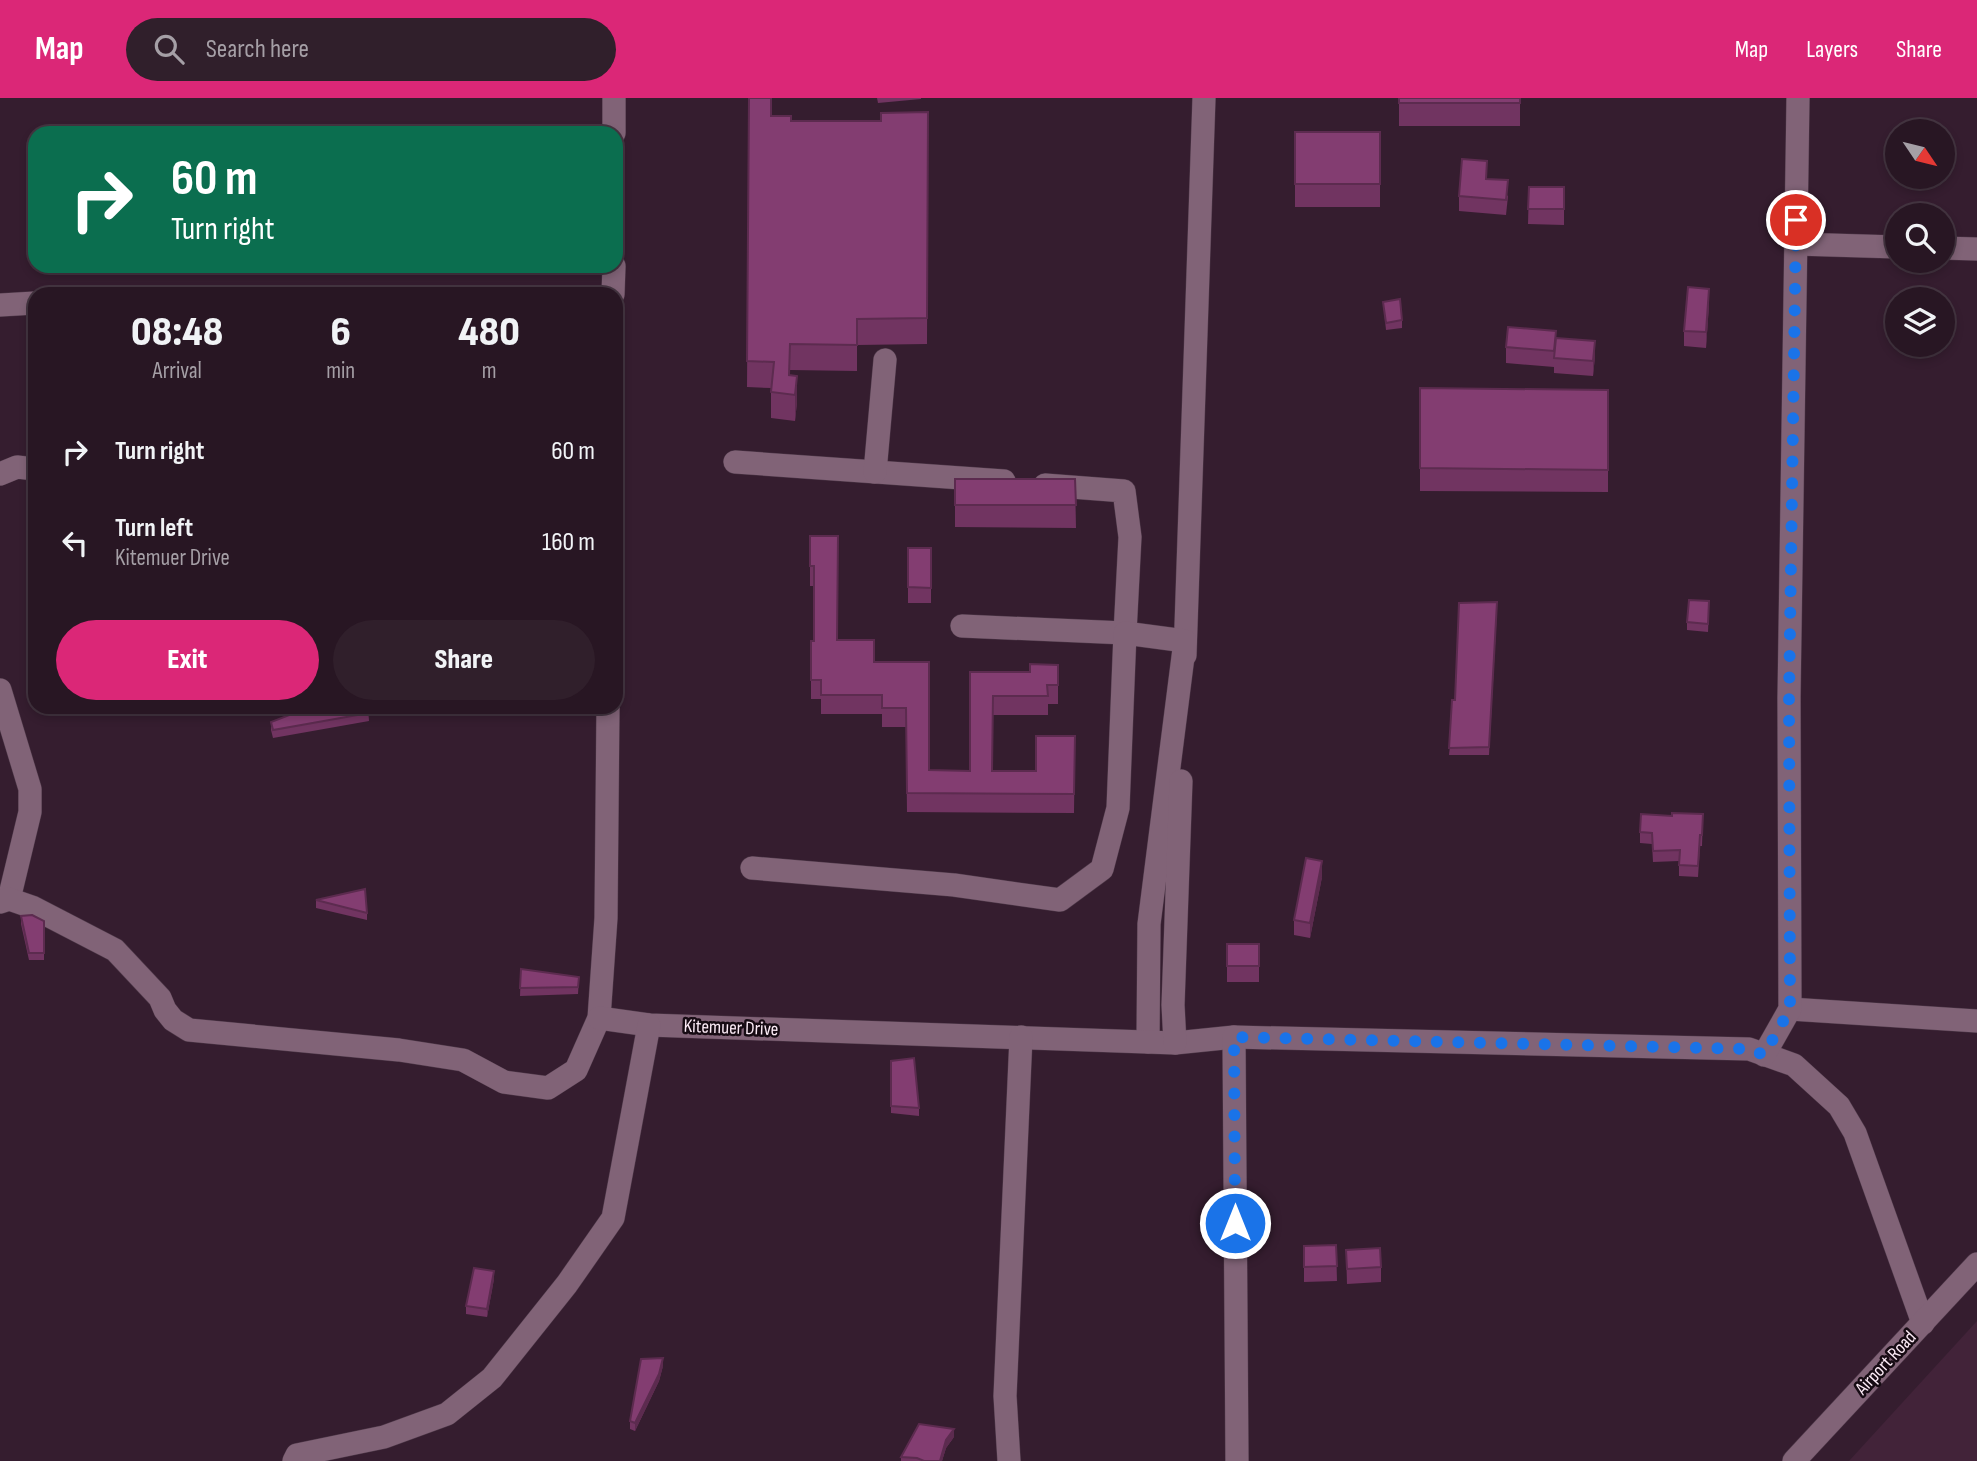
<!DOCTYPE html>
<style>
:root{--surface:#281623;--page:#301f2b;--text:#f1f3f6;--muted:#a59fa6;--line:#443541;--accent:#db2777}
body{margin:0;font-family:"Sofia Sans Condensed",sans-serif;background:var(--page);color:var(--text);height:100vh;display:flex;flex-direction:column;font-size:26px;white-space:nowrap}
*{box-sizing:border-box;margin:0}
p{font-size:23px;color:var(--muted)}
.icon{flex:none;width:38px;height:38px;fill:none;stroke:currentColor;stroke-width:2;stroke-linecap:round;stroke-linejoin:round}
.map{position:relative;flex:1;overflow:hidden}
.drawer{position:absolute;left:28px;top:189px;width:595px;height:427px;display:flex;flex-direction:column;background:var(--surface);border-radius:21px;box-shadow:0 4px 10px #0003,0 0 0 2px var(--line)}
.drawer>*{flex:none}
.banner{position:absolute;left:28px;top:28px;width:595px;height:147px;border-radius:21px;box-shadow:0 4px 10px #0003,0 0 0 2px var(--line);background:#0b6e4f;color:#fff;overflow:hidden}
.needle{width:46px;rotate:125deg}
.tools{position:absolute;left:1885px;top:21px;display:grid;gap:14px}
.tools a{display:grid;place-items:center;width:70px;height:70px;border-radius:50%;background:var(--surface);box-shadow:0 4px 10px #0003,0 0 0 2px var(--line);font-size:35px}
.pin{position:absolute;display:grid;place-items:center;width:60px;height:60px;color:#fff;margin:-30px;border:4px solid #fff;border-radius:50%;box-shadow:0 2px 7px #0007}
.me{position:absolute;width:77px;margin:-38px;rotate:0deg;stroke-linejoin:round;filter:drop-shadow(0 0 5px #0008)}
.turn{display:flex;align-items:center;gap:24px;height:147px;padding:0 28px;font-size:32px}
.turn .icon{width:91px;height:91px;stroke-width:2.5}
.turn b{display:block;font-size:49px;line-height:60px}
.eta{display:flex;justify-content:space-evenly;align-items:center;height:119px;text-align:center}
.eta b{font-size:42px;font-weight:800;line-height:49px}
.primary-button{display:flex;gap:14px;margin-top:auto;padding:14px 28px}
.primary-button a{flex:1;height:80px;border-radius:42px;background:var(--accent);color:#fff;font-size:28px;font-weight:800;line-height:80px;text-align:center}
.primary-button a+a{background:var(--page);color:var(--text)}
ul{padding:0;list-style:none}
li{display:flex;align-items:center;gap:21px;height:91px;padding:0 28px}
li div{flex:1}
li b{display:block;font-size:26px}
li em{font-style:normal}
header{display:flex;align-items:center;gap:42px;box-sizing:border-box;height:98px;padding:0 35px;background:var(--accent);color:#fff}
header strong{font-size:33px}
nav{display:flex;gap:38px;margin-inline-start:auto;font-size:24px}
.search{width:490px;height:63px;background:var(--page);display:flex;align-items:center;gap:18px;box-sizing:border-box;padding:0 24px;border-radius:38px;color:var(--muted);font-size:26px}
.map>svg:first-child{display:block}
.built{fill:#422339}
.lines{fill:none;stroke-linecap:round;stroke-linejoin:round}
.minor-casing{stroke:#4d3848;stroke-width:24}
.minor{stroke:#816377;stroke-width:23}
.wall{fill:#713461}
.shaded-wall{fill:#5c2b4f}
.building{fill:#833d71;stroke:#5c2b4f;stroke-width:2}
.route{stroke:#1a73e8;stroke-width:12;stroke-dasharray:0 21.6}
.labels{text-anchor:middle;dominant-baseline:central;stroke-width:5;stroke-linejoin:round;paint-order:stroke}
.street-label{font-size:19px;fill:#fcebf6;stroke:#160b13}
</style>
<header>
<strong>Map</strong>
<div class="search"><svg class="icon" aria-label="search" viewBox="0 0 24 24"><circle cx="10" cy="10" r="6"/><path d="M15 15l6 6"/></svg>Search here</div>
<nav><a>Map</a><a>Layers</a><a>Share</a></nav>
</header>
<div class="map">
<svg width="1977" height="1363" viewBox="0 0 1977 1363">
<rect width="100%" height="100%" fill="#351d2f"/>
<path class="built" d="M1977 1223V1363H1849Z"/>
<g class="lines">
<defs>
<g id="minor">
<path d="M614 0V35"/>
<path d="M1796 146 1897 149"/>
<path d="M1942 150 1977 151"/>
<path d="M613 196 614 168"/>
<path d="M0 207 35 205"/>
<path d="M735 364 1004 383"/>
<path d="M875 374 885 262"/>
<path d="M0 376 17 369 35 371"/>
<path d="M962 528 1125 535 1130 439 1124 393 1045 387"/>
<path d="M1185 557 1204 0"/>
<path d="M0 592 30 691V714L9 801"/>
<path d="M752 770 954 787 1060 802 1102 771 1118 710 1125 535 1185 543 1149 826 1148 944"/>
<path d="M0 804 9 801 32 809 115 852 160 900 165 912 173 922 189 932 399 952 463 962 504 984 548 990 576 972 599 920 606 820 608 609"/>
<path d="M1790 911 1977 923"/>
<path d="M599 920 649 927 1175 945 1234 939 1749 951 1794 967 1839 1008 1855 1035 1923 1225"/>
<path d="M1234 939 1237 1363"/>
<path d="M1175 945 1173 907 1181 683"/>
<path d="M1764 957 1790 911 1789 600 1798 0"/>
<path d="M294 1363 297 1357 384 1339 447 1316 492 1280 567 1186 613 1120 649 927"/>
<path d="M1009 1363 1005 1298 1021 939"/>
<path d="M1794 1363 1977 1166"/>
</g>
</defs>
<use href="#minor" class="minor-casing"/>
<use href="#minor" class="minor"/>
</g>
<g class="wall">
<path d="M749 0 771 18 791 23H881L928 14 927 246 857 247V273L790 272V277L797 304 795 323 771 320V290L747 289Z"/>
<path d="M877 0H921V1L878 5Z"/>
<rect x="1399" y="0" width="121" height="28"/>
<rect x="1295" y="34" width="85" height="75"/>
<path d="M1487 81 1508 98 1506 117 1459 113V98Z"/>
<path d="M1529 89H1564V127L1528 126Z"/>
<path d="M1383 204 1402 222V230L1386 232Z"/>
<path d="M1709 206 1706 250 1684 248V233Z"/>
<path d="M1556 240 1595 258 1593 278 1554 275V269L1506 265V249Z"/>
<path d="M1420 290 1608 292V394L1420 393Z"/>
<path d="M955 381H1075L1076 430 955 429Z"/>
<path d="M810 438 837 542 874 564H929V672L970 673V574H1030L1058 567V606H1048V617H993L992 673H1036L1075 638 1074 715 907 714 906 629H882V616H821V601H811V543H814V488H810Z"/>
<rect x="908" y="450" width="23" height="55"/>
<path d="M1709 511 1708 534 1687 532V524Z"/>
<path d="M1497 512 1489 657H1449L1455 602Z"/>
<path d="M368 609 369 623 273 640 271 632V624Z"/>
<path d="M1703 716 1702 748H1700L1698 779 1679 778V763L1653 764 1652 746 1640 745V734L1672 718Z"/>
<path d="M1322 779 1310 840 1294 837V822Z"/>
<path d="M316 802 367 815V822L316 810Z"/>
<path d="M21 818 44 823V862H29L21 826Z"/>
<rect x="1227" y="846" width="32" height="38"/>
<path d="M521 871 579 879 578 896 520 898Z"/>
<path d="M891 963 919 1010V1018L891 1015Z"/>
<path d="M1336 1147 1337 1183 1304 1184V1148Z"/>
<path d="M1346 1152 1381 1169V1184L1347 1186Z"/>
<path d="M494 1181 487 1219 466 1216V1208Z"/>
<path d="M663 1268 659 1283 635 1333 630 1331V1323Z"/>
<path d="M954 1339 946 1350 942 1363H901V1359Z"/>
</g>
<g class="shaded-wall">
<path d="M1709 191V206L1706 250V234Z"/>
<path d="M1595 243V258L1593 278V263Z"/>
<path d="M797 278V304L795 323V297Z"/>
<path d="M1322 763V779L1310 840V825Z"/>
<path d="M494 1173V1181L487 1219V1211Z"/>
<path d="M663 1260V1268L659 1283 635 1333V1325Z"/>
<path d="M954 1331V1339L946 1350 942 1363H940L946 1342Z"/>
</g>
<g class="building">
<path d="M749 0H771V18H791V23H881V15L928 14 927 220 857 221V247L790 246 789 277 797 278 795 297 771 294 774 264 747 263Z"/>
<rect x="1399" y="0" width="121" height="5"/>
<rect x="1295" y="34" width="85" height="52"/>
<path d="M1462 61 1487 63 1486 81 1508 82 1506 102 1459 98Z"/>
<path d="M1529 89H1564V111H1528Z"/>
<path d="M1688 189 1709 191 1706 234 1684 233Z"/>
<path d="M1400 201 1402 222 1386 225 1383 204Z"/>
<path d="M1508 229 1556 233 1554 253 1506 249Z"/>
<path d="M1556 240 1595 243 1593 263 1554 260Z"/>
<path d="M1420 290 1608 292V372L1420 370Z"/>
<path d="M955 381H1075L1076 407H955Z"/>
<path d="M810 438H838L837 542H874V564H929V672L970 673V574H1030V566L1058 567V587H1047L1048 598H993L992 673H1036V638H1075L1074 696 907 695 906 610H882V597H821V582H811V543H814V468H810Z"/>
<path d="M908 450H931V490L908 489Z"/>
<path d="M1689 502 1709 503 1708 526 1687 524Z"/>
<path d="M1497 504 1489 649 1449 650 1452 602H1455L1459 505Z"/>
<path d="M310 609H368L369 615 273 632 271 624Z"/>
<path d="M1672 715 1703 716 1702 737H1700L1698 768 1679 767 1680 752 1653 753 1652 735 1640 734 1641 716 1672 718Z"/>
<path d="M1306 760 1322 763 1310 825 1294 822Z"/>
<path d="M365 791 367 815 316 802Z"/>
<path d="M32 817 44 823V855H29L21 818Z"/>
<rect x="1227" y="846" width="32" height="22"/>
<path d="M521 871 579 879 578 889 520 890Z"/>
<path d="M914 960 919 1010 891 1008V963Z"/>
<path d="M1336 1147 1337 1168 1304 1169V1148Z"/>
<path d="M1380 1150 1381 1169 1347 1171 1346 1152Z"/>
<path d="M474 1170 494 1173 487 1211 466 1208Z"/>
<path d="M663 1260 659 1276 635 1325 630 1323 641 1261Z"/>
<path d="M919 1326 954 1331 946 1342 940 1363H924L917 1360 901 1359Z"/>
</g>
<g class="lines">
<path class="route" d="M1235 1125 1234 939 1749 951 1764 957 1790 911 1789 600 1796 122"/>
</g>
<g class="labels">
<g class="street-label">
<text transform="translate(731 930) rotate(2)">Kitemuer Drive</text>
<text transform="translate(1886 1265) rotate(-47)">Airport Road</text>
</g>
</g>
</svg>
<div class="tools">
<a><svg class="needle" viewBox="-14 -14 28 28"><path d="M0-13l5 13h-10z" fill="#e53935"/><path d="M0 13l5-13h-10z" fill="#a59fa6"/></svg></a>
<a><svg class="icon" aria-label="search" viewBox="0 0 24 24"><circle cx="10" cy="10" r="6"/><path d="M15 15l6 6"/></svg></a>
<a><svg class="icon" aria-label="layers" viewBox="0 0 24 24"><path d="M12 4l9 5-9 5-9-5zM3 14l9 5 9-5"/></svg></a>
</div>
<div class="pin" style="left:1796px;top:122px;background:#d93025"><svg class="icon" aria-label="arrive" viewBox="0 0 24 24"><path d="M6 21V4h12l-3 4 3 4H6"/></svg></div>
<svg class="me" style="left:1235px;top:1125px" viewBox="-20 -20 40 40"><circle r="17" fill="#1a73e8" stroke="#fff" stroke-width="3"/><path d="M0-11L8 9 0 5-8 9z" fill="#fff"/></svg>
<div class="banner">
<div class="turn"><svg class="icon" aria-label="right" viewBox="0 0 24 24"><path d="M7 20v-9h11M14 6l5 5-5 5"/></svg><div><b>60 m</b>Turn right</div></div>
</div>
<section class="drawer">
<div class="eta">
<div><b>08:48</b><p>Arrival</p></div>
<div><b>6</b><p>min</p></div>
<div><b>480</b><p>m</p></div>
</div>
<ul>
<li><svg class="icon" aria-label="right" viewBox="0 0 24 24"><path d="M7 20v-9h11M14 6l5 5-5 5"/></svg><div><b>Turn right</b></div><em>60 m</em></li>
<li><svg class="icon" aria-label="left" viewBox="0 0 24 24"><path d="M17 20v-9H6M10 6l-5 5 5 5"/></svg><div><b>Turn left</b><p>Kitemuer Drive</p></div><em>160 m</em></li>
</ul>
<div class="primary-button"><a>Exit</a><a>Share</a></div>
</section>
</div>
